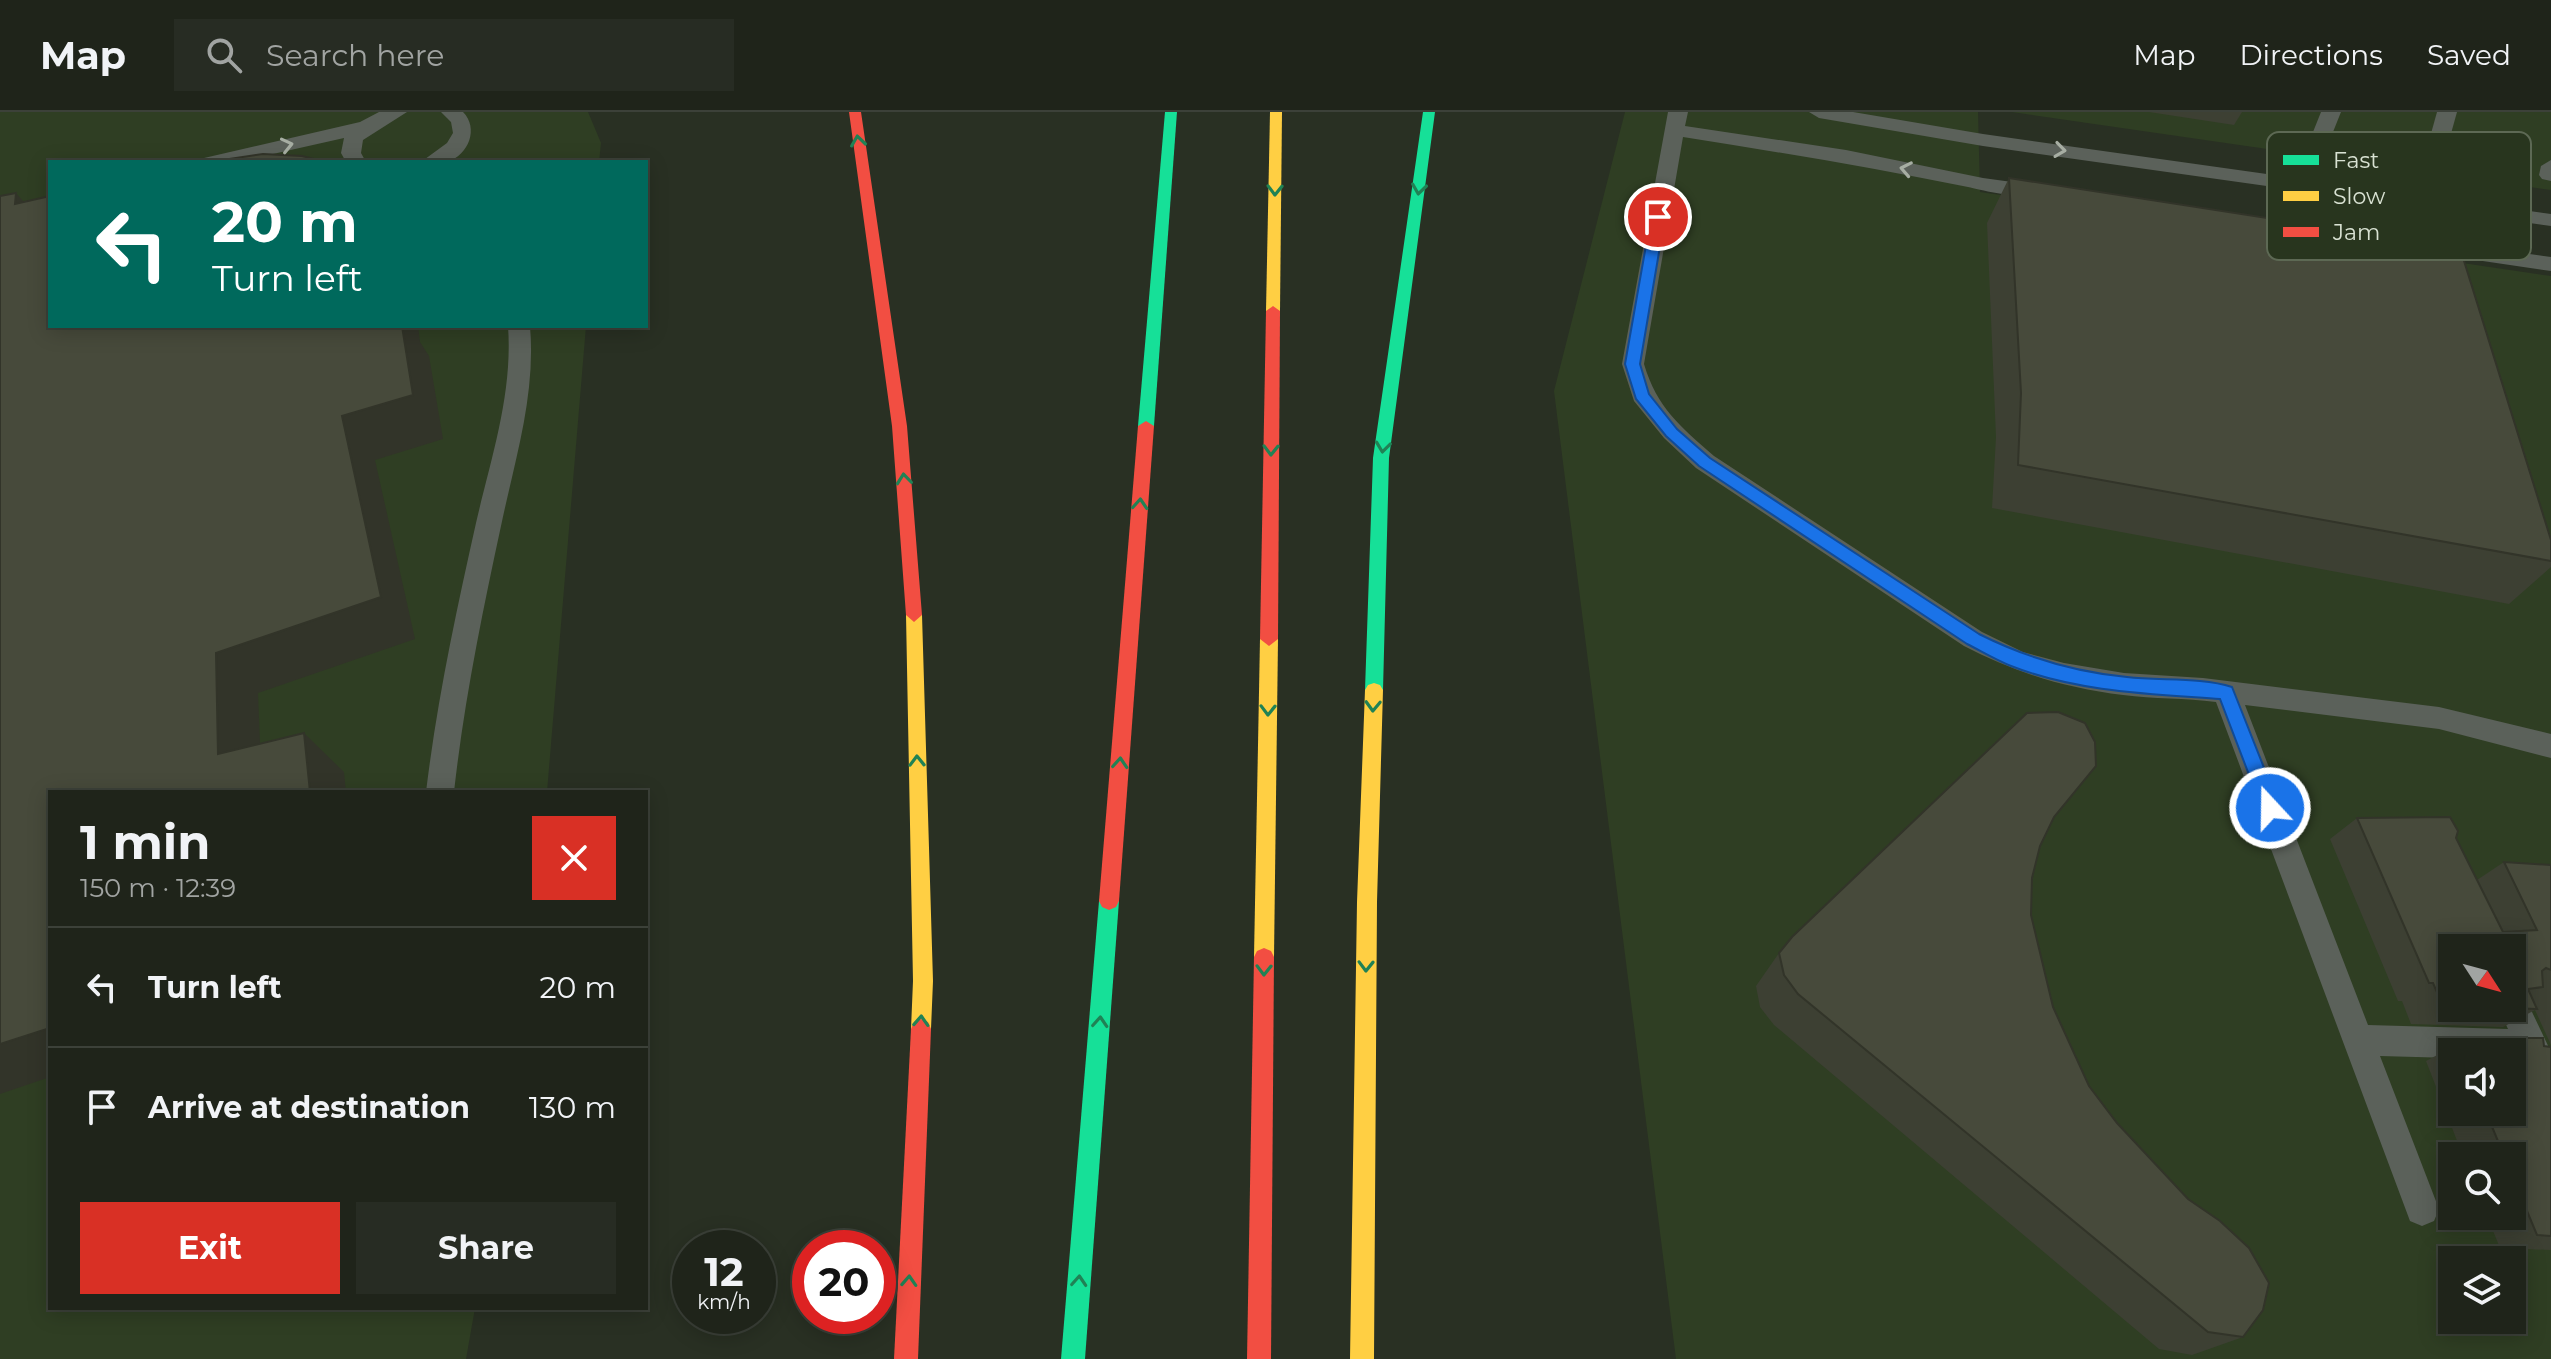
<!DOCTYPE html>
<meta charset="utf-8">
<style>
:root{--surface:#1f241a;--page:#272c23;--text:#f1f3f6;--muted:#a1a4a2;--line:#3c4139;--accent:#d93025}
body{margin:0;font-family:Montserrat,sans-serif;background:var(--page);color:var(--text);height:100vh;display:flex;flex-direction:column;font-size:30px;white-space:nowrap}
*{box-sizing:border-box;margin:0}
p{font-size:26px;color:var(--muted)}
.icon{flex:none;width:44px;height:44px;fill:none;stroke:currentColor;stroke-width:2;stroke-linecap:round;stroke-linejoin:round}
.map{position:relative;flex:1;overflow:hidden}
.side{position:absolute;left:48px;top:678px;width:600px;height:520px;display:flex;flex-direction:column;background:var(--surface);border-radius:0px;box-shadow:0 4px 20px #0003,0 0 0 2px var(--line)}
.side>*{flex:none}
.top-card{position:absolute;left:48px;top:48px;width:600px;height:168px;border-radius:0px;box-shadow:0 4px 20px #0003,0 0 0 2px var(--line);background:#00695c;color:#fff;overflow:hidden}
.needle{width:52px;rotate:126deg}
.buttons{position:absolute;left:2438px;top:822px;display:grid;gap:16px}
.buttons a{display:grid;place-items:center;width:88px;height:88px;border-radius:0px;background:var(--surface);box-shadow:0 4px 20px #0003,0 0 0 2px var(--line);font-size:40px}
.speed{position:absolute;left:672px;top:1118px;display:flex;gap:16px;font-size:40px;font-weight:700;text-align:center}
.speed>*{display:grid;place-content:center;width:104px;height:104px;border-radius:50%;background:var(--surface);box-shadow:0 4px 20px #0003,0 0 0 2px var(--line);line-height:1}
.speed small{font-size:20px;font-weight:400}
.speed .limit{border:12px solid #d22;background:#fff;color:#111}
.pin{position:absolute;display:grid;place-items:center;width:68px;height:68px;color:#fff;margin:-34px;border:4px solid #fff;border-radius:50%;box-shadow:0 2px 8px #0007}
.me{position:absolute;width:88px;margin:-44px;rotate:339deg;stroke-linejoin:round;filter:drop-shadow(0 0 6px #0008)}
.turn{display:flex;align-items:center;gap:28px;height:168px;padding:0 32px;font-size:36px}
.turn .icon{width:104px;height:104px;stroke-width:2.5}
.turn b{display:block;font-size:56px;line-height:68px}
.round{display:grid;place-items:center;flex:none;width:84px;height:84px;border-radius:0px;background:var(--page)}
.overview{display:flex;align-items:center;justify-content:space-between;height:136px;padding:0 32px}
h1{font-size:48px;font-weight:700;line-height:60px}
.cta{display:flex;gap:16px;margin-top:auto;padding:16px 32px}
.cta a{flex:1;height:92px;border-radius:0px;background:var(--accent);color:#fff;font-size:32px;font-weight:700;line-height:92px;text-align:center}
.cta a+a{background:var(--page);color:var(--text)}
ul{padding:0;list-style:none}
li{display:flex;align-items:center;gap:24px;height:120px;padding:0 32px;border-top:2px solid var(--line)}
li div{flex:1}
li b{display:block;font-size:30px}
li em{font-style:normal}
header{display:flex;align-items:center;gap:48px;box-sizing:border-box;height:112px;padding:0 40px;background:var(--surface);border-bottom:2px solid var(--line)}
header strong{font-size:38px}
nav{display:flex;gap:44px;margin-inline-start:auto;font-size:28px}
.search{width:560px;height:72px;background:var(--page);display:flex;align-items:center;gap:20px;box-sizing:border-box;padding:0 28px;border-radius:0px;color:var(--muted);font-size:30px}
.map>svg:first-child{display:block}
.built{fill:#2f3e23;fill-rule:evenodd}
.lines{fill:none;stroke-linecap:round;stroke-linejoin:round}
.lane{fill:#5b615a;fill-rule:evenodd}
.fast{fill:#16e098;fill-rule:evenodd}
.slow{fill:#ffcf43;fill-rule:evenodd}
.jam{fill:#f24e42;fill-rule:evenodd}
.wall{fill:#3d4033;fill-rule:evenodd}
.shaded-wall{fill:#323429}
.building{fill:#474a3b;stroke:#323429;stroke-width:2}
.oneway{stroke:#208255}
.oneway2{stroke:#a7aea3}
.route{fill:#1a73e8;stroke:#114b97;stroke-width:2}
.key{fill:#28351e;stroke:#5d6954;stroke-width:2}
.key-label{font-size:22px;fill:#d9e2d3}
</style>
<header>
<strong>Map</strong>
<div class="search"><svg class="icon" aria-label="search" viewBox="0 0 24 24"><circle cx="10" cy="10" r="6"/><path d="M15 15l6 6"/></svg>Search here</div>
<nav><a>Map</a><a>Directions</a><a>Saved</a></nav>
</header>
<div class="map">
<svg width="2551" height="1247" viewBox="0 0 2551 1247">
<rect width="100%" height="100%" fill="#293023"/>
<g class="built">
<path d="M0 0H588L601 31 599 50H50V214H586L547 680H50V1196H475L466 1247H0Z"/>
<path d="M1625 0H1978L1980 80 2551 164V1247H1676L1554 279ZM2452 836H2512V896H2452ZM2452 940H2512V1000H2452ZM2452 1044H2512V1104H2452ZM2452 1148H2512V1208H2452Z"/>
<path d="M2012 0H2551V78Z"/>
</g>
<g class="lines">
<g class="lane">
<path d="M379 0H407L363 28 361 41 366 50H346L341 41 344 26 237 50H201L204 46 360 10Z"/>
<path d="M441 0H463C479 16 469 43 447 50 440 52 428 50 421 50L447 31 453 21 451 10Z"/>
<path d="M1668 0H1688L1685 14 1846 38 1983 66 2041 74 2051 80C2041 92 1985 79 1968 75 1874 56 1779 40 1683 25L1644 252C1657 296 1680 314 1714 344L1982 520 2023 540 2064 551 2124 561 2203 566 2439 595 2551 622V646L2439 617 2245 593 2368 913 2508 917 2498 896H2512V877L2523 881 2551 940V992L2539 987 2521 946 2512 948V940H2452V946L2380 944 2439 1097 2434 1109 2422 1114 2410 1109 2216 590C2185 586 2154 587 2123 583 2065 576 2016 561 1964 534L1696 356 1664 326 1634 289 1622 252Z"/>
<path d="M1809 0H1853L1983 22 2551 102V114L1983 34 1819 6Z"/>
<path d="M2321 0H2341L2331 25 2321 31 2311 25Z"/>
<path d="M2437 0H2457L2447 36 2437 42 2427 36Z"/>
<path d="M2551 48V69L2542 67 2539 63 2541 54Z"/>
<path d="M2423 127 2551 145V159L2415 139 2412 134Z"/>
<path d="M508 214H530C536 283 515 347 501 414 482 502 464 590 454 680H426C437 589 456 500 476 411 491 346 513 282 508 214Z"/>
</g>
<g class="fast">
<path d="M1165 0H1177L1154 314 1146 319 1138 314Z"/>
<path d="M1423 0H1435L1389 346 1383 578 1380 583H1368L1365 578 1373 346Z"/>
<path d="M1109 780 1116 783 1119 789 1085 1247H1061L1099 789 1102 783Z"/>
</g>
<g class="slow">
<path d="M1270 0H1282L1280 199 1273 204 1266 199Z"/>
<path d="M914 496 922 503 933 869 931 917 928 924 921 927 914 924 911 917 913 869 906 503Z"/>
<path d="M1269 520 1278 527 1274 845 1271 851 1264 854 1257 851 1254 845 1260 527Z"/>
<path d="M1374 571 1380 573 1383 578 1377 790 1374 1247H1350L1357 790 1365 578 1368 573Z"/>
</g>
<g class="jam">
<path d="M849 0H861L907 314 922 503 914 510 906 503 892 314Z"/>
<path d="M1273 194 1280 199 1278 527 1269 534 1260 527 1266 199Z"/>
<path d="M1146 309 1154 314 1119 789 1116 795 1109 798 1102 795 1099 789 1138 314Z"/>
<path d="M1264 836 1271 839 1274 845 1271 1247H1247L1254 845 1257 839Z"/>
<path d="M921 907 928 910 931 917 918 1247H894L911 917 914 910Z"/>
</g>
</g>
<g class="wall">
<path d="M2149 0H2242L2234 13Z"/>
<path d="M2009 66 2551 428V455L2509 492 1992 396 1996 325 1987 111Z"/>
<path d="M2054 705 2040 734 2032 766 2031 803 2053 895 2089 974 2243 1225 2192 1243 2159 1237 1774 913 1760 895 1756 874 1779 841Z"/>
<path d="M2357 706 2456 726 2477 768 2504 750 2551 753V933L2535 898 2503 915 2411 912 2402 889H2398L2330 727ZM2452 836 2512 896H2452Z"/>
<path d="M2488 926 2551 935V1138L2500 1136 2487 1104H2512V1044H2463L2426 949 2458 932 2475 933ZM2452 940H2512V1000H2452Z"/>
</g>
<g class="shaded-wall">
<path d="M16 81 50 120 15 92Z"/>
<path d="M402 214H418L420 230 429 244 443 327 375 348 415 527 258 581 262 680 218 642 216 541 342 304Z"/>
<path d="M304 621 344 660 346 680H310Z"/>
<path d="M50 916V965L0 982V932Z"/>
</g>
<g class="building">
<path d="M263 42 302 44 326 50H209Z"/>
<path d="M2009 66 2460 136 2551 428V449L2018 353 2021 281Z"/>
<path d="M16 81 15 92 50 84V214H402L413 283 342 304 381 485 216 541 218 642 304 621 310 680H50V916L0 932V84Z"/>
<path d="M2058 600 2085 611 2095 630 2096 654 2054 705 2040 734 2032 766 2031 803 2053 895 2089 974 2117 1011 2188 1087 2220 1109 2249 1136 2269 1171 2263 1198 2243 1225 2208 1220 1798 882 1784 863 1779 841 1792 825 2027 601Z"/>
<path d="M2450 705 2458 719 2456 726 2503 820 2537 818 2504 750 2551 753V858L2546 856 2542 859 2543 875 2528 877 2537 897 2504 896H2512V836H2452V894H2443L2433 871H2429L2357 706Z"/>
<path d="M2488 926H2543L2544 934 2551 935V1124L2537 1123 2512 1063V1044H2504L2486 1000H2512V940H2461L2458 932 2485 933Z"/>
</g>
<defs><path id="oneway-chevron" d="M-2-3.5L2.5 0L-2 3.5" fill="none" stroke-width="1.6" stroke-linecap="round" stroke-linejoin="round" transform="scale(2)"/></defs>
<g class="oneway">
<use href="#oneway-chevron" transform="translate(858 29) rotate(-98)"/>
<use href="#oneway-chevron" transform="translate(1419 77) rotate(98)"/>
<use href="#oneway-chevron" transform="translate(1275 78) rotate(91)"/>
<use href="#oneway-chevron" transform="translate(1383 335) rotate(97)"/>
<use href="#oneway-chevron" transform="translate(1271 338) rotate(91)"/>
<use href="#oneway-chevron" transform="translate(904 367) rotate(-96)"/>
<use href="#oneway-chevron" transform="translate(1140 392) rotate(-86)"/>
<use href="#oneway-chevron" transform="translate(1373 594) rotate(92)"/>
<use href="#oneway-chevron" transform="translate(1268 598) rotate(91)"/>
<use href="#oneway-chevron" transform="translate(917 649) rotate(-91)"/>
<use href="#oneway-chevron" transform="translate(1120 651) rotate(-86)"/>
<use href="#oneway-chevron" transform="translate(1366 854) rotate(91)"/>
<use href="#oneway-chevron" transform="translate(1264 858) rotate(91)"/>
<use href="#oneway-chevron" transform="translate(921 909) rotate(-87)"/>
<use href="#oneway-chevron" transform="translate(1100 910) rotate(-86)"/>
<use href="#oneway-chevron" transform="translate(909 1169) rotate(-87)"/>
<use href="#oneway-chevron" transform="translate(1079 1169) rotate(-86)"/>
</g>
<g class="oneway2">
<use href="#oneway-chevron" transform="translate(287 33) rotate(-13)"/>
<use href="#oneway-chevron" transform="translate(2060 38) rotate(8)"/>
<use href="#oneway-chevron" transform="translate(1906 57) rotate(-169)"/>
</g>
<path class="route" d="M1658 101 1665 105 1640 252 1649 282 1677 317 1710 346 1979 522C2027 546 2074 560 2127 565 2160 569 2201 565 2232 575L2280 696 2277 702H2264L2220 587C2151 582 2077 580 2011 554 1996 548 1981 539 1967 532L1699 354 1666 324 1636 287 1625 252 1651 105Z"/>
<rect x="2267" y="20" width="264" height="128" rx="12" class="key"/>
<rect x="2283" y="43" width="36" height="10" fill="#16e098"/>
<rect x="2283" y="79" width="36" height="10" fill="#ffcf43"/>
<rect x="2283" y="115" width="36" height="10" fill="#f24e42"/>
<g class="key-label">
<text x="2333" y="56">Fast</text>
<text x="2333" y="92">Slow</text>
<text x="2333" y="128">Jam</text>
</g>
</svg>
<div class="buttons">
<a><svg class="needle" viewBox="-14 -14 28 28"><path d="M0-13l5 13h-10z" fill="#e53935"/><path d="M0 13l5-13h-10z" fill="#a1a4a2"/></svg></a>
<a><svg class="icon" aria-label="sound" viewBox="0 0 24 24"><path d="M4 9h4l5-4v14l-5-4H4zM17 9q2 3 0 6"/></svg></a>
<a><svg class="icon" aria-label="search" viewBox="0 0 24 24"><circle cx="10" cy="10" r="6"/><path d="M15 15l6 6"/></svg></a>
<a><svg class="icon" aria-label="layers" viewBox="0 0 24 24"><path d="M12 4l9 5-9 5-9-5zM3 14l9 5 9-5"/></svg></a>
</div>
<div class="speed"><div>12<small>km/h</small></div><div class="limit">20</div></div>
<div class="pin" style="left:1658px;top:105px;background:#d93025"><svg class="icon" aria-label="arrive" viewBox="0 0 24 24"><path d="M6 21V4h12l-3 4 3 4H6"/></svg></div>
<svg class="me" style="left:2270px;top:696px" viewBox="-20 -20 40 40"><circle r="17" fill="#1a73e8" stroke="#fff" stroke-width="3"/><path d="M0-11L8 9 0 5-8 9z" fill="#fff"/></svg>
<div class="top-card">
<div class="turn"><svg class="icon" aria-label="left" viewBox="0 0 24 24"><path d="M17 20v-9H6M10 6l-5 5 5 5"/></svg><div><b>20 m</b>Turn left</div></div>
</div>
<section class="side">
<div class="overview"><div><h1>1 min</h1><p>150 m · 12:39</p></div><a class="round" style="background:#d93025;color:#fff"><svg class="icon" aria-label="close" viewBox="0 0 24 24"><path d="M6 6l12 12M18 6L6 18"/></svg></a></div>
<ul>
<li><svg class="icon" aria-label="left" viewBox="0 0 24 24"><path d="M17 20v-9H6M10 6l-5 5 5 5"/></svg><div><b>Turn left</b></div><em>20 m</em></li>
<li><svg class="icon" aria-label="arrive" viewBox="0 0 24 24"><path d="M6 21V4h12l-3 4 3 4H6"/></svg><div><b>Arrive at destination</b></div><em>130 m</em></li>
</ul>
<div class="cta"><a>Exit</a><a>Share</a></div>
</section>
</div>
